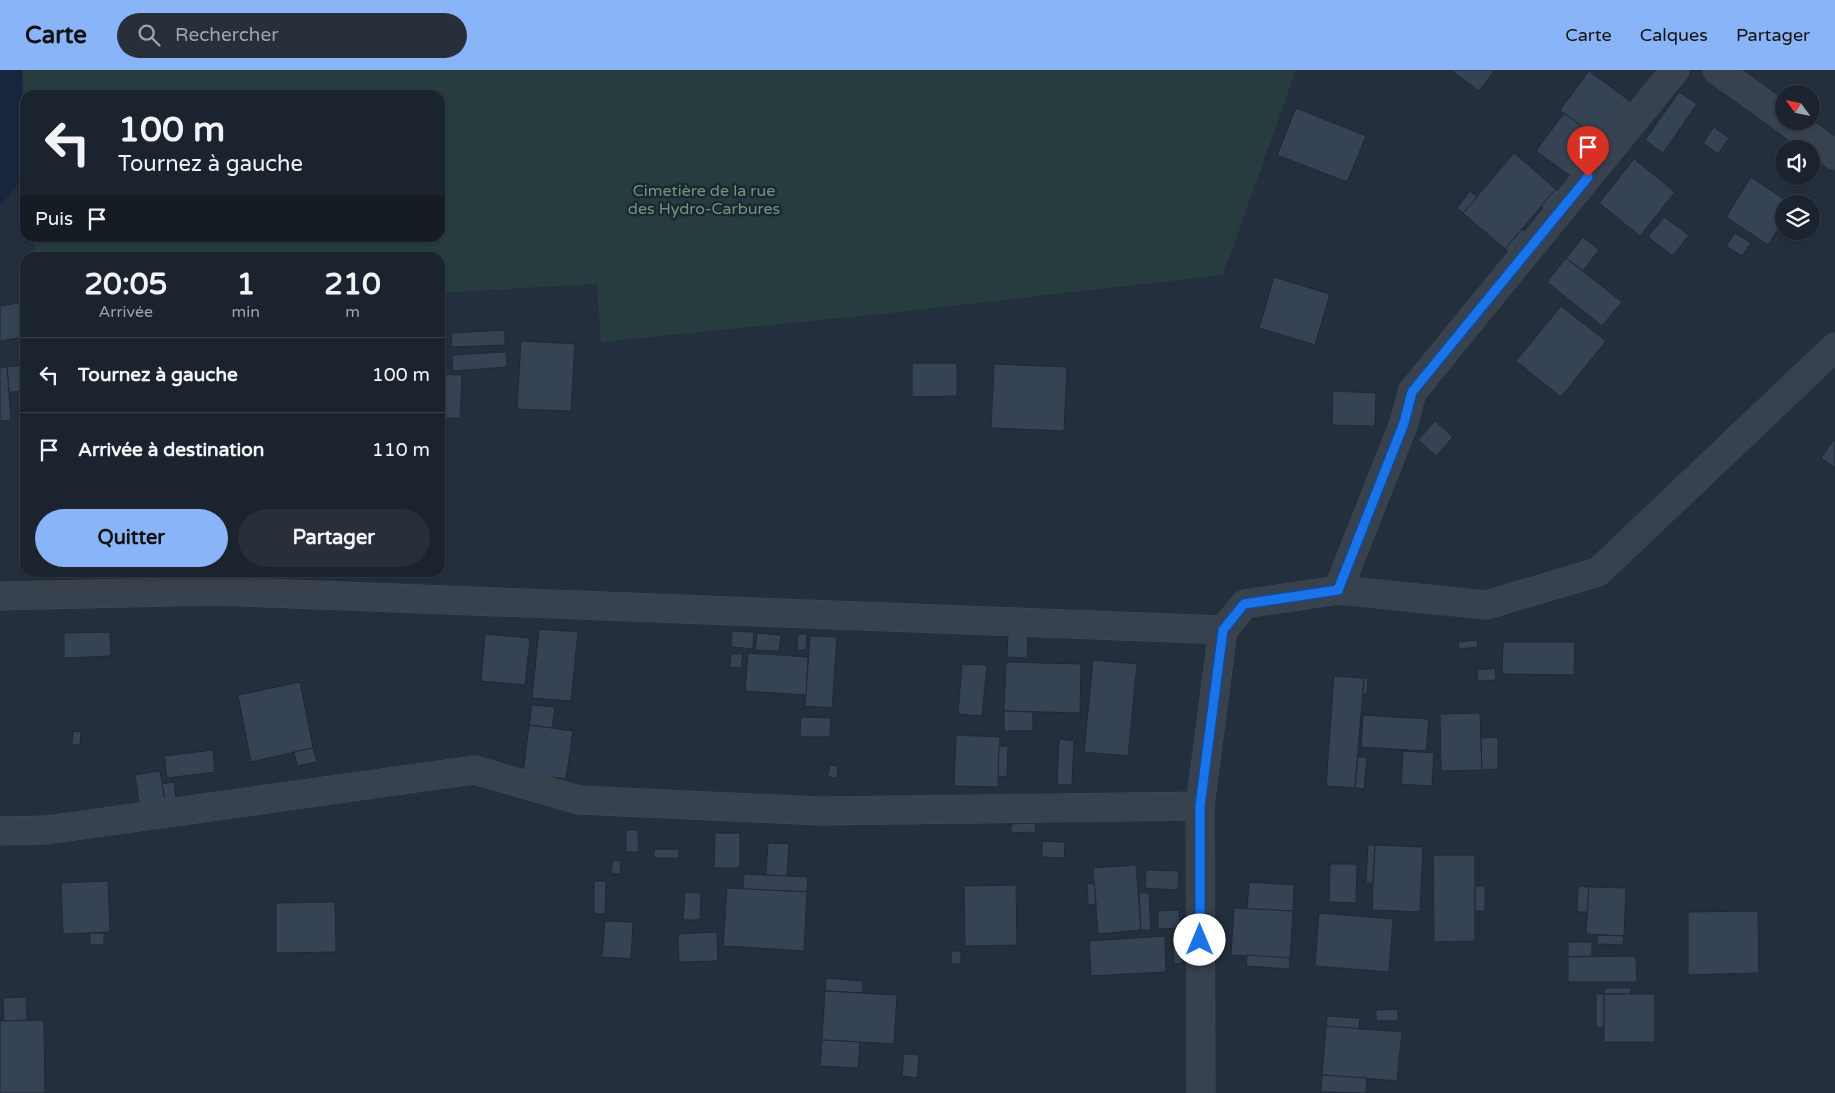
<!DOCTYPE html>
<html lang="fr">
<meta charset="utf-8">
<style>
:root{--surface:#1b232e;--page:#282f3a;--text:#f1f3f6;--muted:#a0a4aa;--line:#39404a;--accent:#8ab4f8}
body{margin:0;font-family:"Varela Round",sans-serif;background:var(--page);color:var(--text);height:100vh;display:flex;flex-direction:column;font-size:19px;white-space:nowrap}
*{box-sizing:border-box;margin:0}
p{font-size:16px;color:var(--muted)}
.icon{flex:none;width:28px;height:28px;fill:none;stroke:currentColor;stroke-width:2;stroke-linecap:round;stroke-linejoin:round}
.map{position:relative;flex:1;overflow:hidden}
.side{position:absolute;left:20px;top:182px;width:425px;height:325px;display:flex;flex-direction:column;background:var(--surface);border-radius:15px;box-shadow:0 1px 4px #0004,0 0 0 1px var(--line)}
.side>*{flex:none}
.banner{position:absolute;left:20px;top:20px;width:425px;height:152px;border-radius:15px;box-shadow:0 1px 4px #0004,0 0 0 1px var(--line);background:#1b232e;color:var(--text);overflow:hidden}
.needle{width:32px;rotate:303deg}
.fabs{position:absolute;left:1775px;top:15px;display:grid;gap:10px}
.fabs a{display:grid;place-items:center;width:45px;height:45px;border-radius:50%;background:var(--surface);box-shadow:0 1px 4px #0004,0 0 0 1px var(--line);font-size:25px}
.pin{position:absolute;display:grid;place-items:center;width:42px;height:42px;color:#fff;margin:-51px -21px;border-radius:50% 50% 50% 0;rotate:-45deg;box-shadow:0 0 5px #0007}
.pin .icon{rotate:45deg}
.me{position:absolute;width:55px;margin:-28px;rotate:0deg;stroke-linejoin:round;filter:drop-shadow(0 0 4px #0008)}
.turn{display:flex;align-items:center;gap:18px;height:105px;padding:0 15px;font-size:22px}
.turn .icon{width:65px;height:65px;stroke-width:2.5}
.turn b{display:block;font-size:35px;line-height:42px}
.then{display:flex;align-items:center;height:48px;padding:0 15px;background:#0003;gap:10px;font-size:19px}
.eta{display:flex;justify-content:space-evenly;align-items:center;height:85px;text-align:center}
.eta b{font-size:30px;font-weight:700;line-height:35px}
.action{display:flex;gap:10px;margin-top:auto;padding:10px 15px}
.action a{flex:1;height:58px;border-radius:30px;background:var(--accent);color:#111;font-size:20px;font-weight:700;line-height:58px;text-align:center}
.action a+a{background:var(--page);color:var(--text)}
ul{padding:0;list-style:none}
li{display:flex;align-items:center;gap:15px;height:75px;padding:0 15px;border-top:1px solid var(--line)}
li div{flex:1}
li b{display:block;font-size:19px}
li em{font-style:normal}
header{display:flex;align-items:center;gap:30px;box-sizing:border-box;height:70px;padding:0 25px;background:var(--accent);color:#111}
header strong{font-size:24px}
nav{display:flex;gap:28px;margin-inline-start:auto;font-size:18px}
.search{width:350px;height:45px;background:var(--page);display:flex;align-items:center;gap:12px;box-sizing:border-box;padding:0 18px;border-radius:28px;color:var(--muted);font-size:19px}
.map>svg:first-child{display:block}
.green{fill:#263c3f}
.water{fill:#17263c}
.building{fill:#364354;stroke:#1f2835}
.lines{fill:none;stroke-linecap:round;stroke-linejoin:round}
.street-casing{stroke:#414a57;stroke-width:29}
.street{stroke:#38414e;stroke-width:28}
.route-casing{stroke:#114b97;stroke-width:12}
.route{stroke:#1a73e8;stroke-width:9}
.labels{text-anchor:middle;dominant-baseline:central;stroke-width:5;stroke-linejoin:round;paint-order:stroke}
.park-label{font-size:16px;fill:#6b9a76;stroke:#1d2633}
</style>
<header>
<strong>Carte</strong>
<div class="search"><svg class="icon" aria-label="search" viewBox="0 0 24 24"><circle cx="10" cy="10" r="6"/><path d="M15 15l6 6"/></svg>Rechercher</div>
<nav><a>Carte</a><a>Calques</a><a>Partager</a></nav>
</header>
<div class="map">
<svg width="1835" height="1023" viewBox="0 0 1835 1023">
<rect width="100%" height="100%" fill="#242f3e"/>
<path class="green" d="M22 0H1296L1223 205 881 244 601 272 597 214 440 223V188L36 187 33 168H440V25H25V107Z"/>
<path class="water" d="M0 0H22L25 106 0 136Z"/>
<g class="building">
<path d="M1455 0H1495L1479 21 1453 2Z"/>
<path d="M1589 1 1635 35 1605 74 1560 40Z"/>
<path d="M1679 22 1697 34 1663 83 1645 70Z"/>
<path d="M1296 38 1366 66 1347 112 1277 85Z"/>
<path d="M1564 43 1601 70 1573 108 1536 81Z"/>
<path d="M1714 57 1729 68 1718 84 1703 73Z"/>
<path d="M1514 83 1556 119 1505 179 1463 143Z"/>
<path d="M1634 89 1675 122 1640 166 1599 133Z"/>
<path d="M1751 107 1791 134H1784V150L1768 175 1726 147Z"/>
<path d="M1556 119 1562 124 1547 141 1541 136Z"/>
<path d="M1470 121 1477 127 1463 143 1457 138Z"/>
<path d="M1664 147 1689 165 1673 186 1648 167Z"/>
<path d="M1522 159 1527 163 1510 183 1505 179Z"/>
<path d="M1735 163 1751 173 1742 186 1726 176Z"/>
<path d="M1583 167 1599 180 1583 201 1566 188Z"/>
<path d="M1566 188 1622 232 1602 256 1547 212Z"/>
<path d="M1274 207 1330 224 1315 275 1259 258Z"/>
<path d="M25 232V267L0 271V236Z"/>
<path d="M1561 236 1606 271 1561 327 1516 291Z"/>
<path d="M505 260V275L452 277 451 263Z"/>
<path d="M521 271 575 274 571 341 517 339Z"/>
<path d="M506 282 507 297 453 301 452 285Z"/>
<path d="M912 293H957V326L912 327Z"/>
<path d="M994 294 1067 297 1064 361 991 358Z"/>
<path d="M25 295V321L9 322 7 297Z"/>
<path d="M0 297H7L11 350 0 351Z"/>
<path d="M440 304 462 305 460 348H440Z"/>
<path d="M1333 321 1376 323 1375 356 1332 355Z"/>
<path d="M1435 351 1453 367 1436 386 1418 370Z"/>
<path d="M1835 368V398L1821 388Z"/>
<path d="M539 559 578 562 571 631 532 628Z"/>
<path d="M732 561 754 562 753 579 731 577Z"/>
<path d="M110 562 111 586 64 588V563Z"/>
<path d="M757 563 781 565 779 581 755 580Z"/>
<path d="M485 564 530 568 525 615 481 611Z"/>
<path d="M798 564H807L806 580H797Z"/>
<path d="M1008 565 1028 566 1027 588 1007 587Z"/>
<path d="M810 566 837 567 832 638 805 636Z"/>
<path d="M1477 570 1478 577 1459 579 1458 572Z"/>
<path d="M1503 572H1575L1574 605 1502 604Z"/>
<path d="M748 583 808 587 806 625 745 621Z"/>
<path d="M731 584H743L741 598 730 597Z"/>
<path d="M1093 590 1137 594 1128 686 1084 682Z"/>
<path d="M1006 592 1081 594 1080 643 1004 641Z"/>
<path d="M962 594 987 595 982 646 958 644Z"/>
<path d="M1495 598 1496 610 1478 611 1477 600Z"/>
<path d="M1334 606 1364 608 1355 718 1326 716Z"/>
<path d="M1364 608H1368L1367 624H1363Z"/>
<path d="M300 612 313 678 251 692 238 625Z"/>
<path d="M532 635 555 637 552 658 529 655Z"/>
<path d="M1004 641 1033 642V661H1004Z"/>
<path d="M1480 643 1482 700 1441 701 1440 644Z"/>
<path d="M1363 645 1429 649 1426 681 1361 677Z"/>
<path d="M801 647 831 648 830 667H800Z"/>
<path d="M529 655 573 661 566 709 523 703Z"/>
<path d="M73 661 81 662 80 675H72Z"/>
<path d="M956 665 1000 667 998 717 954 716Z"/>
<path d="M1498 667V699L1482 700 1481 668Z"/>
<path d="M1059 669 1074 671 1072 715H1057Z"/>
<path d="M999 676H1008L1007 707 998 706Z"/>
<path d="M313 678 317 692 297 696 294 682Z"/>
<path d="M213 680 215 702 167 708 164 686Z"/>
<path d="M1403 681 1434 683 1432 716 1401 714Z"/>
<path d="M1358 687H1367L1364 719 1355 718Z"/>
<path d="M830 695 838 696 837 708 828 707Z"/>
<path d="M160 701 165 730 139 733 135 705Z"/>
<path d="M174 712 176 728 165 730 162 714Z"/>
<path d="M1035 753 1036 762 1011 763V754Z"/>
<path d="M626 760H638L639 782H626Z"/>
<path d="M715 763H740V798H714Z"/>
<path d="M1042 771 1065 772 1064 788 1042 787Z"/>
<path d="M768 773 789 774 787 806 766 805Z"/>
<path d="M1368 775H1375L1373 813H1366Z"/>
<path d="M1375 775 1423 777 1420 842 1372 840Z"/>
<rect x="654" y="779" width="25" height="9"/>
<path d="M1433 785H1475V871L1434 872Z"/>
<path d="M613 790 621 791 620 804 611 803Z"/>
<path d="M1330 794H1357L1356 833 1329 832Z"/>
<path d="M1136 795 1141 860 1098 864 1093 798Z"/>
<path d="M1146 800 1179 801 1178 820 1145 818Z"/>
<path d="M744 804 808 807 807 822 743 819Z"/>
<path d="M108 811 110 862 63 864 61 813Z"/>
<path d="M594 811H606L605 844 594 843Z"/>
<path d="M1249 812 1294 815 1293 841 1247 839Z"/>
<path d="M1094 813 1096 834 1088 835 1087 814Z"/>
<path d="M1016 815 1017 875 965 876 964 816Z"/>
<rect x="1475" y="816" width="10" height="25"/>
<path d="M1578 816 1589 817 1588 842H1577Z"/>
<path d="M1589 817 1626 818 1624 866 1586 864Z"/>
<path d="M727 818 807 822 804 881 723 876Z"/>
<path d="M685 822 701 823 700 850H683Z"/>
<path d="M1139 823H1149L1151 860H1141Z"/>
<path d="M335 832 336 882 276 883V833Z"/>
<path d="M1234 838 1293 841 1290 888 1231 885Z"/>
<path d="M1179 840 1180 858 1158 859V841Z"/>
<path d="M1758 841 1759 903 1688 905V842Z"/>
<path d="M1319 843 1393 849 1389 902 1315 896Z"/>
<path d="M605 851 633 852 631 889 602 887Z"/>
<path d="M717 862 718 891 679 892 678 864Z"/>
<rect x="90" y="863" width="14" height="12"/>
<path d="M1598 865 1624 866 1623 875 1597 874Z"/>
<path d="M1165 866 1166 902 1091 906 1089 871Z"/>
<path d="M1181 868 1183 893 1174 894 1172 869Z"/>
<path d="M1568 872H1592V886L1568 887Z"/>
<path d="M951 881H961V894H952Z"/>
<path d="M1247 885 1290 888 1289 899 1246 896Z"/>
<path d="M1636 886 1637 912H1568V887Z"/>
<path d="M826 908 863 911V923L825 921Z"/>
<rect x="1604" y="918" width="27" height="6"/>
<path d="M825 921 897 925 894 974 822 970Z"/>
<rect x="1596" y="924" width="8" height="34"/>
<rect x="1604" y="924" width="51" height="48"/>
<path d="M26 927 27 950 4 951 3 928Z"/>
<path d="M1398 939V951H1376V940Z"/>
<path d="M1327 946 1360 948 1359 959 1326 956Z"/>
<path d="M44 950 45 1023H0V951Z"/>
<path d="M1326 956 1402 962 1397 1011 1322 1005Z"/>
<path d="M822 970 860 972 858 998 820 996Z"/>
<path d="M904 984 919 985 917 1008 902 1006Z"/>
<path d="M1322 1005 1367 1008 1366 1023 1321 1022Z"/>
</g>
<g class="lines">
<defs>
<g id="street">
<path d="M1717 0 1784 48"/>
<path d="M1788 51 1835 85"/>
<path d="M1338 520 1404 353 1412 322 1675 0"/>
<path d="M0 526 215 521 1223 560"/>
<path d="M0 761 47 760 474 700 579 730 820 741 1200 736"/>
<path d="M1201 1023 1200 736 1223 560 1245 534 1338 520 1486 535 1598 502 1835 277"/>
</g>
</defs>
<use href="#street" class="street-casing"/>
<use href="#street" class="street"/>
</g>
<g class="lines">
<defs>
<path id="route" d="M1200 870V736L1223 560 1244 534 1338 520 1404 353 1412 322 1588 107"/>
</defs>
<use href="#route" class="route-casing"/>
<use href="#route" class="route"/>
</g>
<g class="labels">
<g class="park-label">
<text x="704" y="121">Cimetière de la rue<tspan x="704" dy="18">des Hydro-Carbures</tspan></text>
</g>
</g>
</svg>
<div class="fabs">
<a><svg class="needle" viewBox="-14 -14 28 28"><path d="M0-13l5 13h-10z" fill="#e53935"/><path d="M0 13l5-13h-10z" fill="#a0a4aa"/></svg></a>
<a><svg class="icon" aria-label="sound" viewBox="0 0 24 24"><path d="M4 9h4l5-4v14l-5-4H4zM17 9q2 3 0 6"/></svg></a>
<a><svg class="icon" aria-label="layers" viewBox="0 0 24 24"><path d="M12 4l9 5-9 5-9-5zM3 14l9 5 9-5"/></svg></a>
</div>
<div class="pin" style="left:1588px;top:107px;background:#d93025"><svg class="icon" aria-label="arrive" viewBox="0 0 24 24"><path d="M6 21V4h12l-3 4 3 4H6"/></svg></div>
<svg class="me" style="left:1200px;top:870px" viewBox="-20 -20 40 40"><circle r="19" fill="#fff"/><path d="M0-13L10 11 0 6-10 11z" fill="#1a73e8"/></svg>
<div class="banner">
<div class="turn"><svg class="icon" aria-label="left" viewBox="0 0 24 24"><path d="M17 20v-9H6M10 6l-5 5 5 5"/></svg><div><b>100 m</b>Tournez à gauche</div></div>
<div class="then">Puis<svg class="icon" aria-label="arrive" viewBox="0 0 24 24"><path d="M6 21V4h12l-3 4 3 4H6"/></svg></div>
</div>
<section class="side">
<div class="eta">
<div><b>20:05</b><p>Arrivée</p></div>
<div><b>1</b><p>min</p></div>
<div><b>210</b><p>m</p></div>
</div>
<ul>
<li><svg class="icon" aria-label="left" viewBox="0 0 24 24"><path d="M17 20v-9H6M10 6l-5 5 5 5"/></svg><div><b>Tournez à gauche</b></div><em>100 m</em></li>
<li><svg class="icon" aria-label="arrive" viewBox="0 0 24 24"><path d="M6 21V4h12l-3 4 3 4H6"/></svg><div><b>Arrivée à destination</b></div><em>110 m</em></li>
</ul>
<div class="action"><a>Quitter</a><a>Partager</a></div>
</section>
</div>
